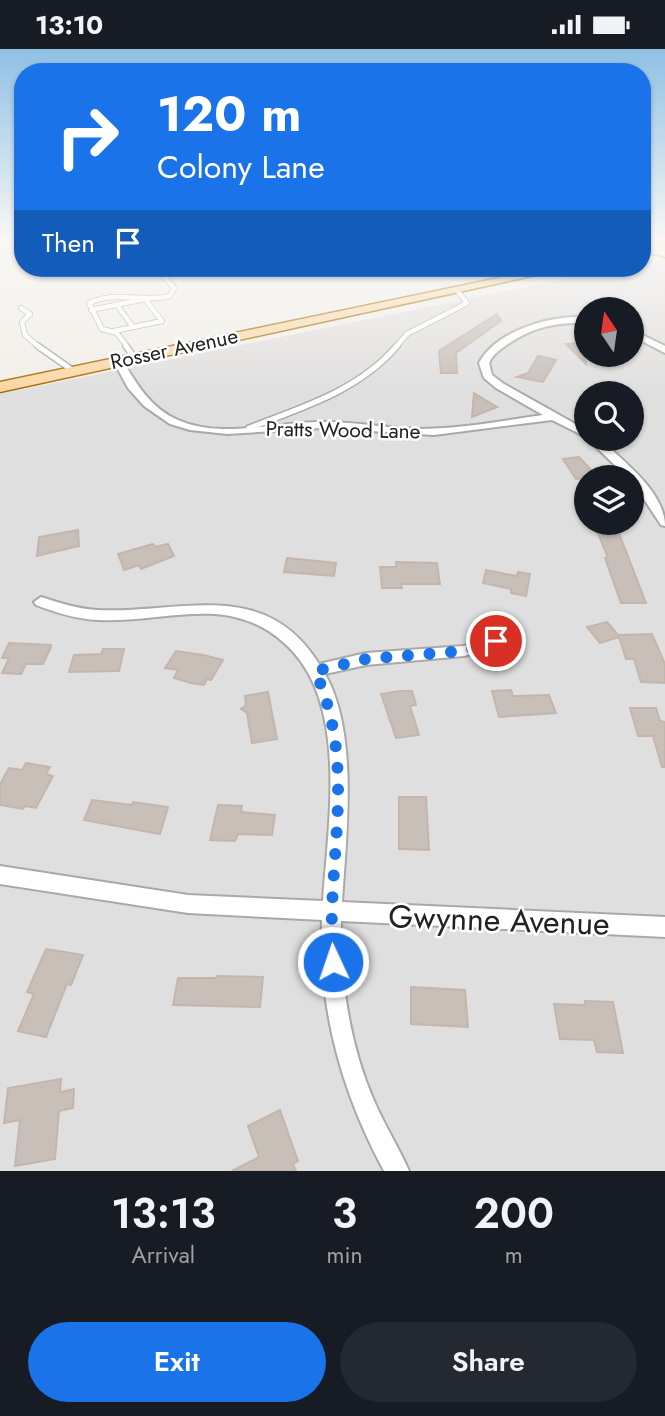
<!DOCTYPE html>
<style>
:root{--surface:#171b24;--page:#242831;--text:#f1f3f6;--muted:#9ea1a6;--accent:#1a73e8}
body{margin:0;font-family:Jost,sans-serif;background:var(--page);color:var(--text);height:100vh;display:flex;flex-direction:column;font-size:26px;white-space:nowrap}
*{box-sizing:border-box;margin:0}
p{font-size:23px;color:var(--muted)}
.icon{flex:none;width:38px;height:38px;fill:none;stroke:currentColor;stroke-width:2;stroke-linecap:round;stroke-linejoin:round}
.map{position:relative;height:1122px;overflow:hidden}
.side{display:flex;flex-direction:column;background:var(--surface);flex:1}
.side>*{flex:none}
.banner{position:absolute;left:14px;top:14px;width:637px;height:214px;border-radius:28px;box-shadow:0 2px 5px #0004;background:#1a73e8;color:#fff;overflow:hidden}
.needle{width:46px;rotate:347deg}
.tools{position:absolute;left:574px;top:248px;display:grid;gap:14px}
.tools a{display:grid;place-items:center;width:70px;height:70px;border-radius:50%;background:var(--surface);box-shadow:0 2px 5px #0004;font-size:35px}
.pin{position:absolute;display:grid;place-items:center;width:60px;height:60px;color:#fff;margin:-30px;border:4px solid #fff;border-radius:50%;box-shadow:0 2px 7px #0007}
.me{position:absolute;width:77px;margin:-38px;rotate:357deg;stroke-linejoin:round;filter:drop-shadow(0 0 5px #0008)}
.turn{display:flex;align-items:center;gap:24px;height:147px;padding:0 28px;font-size:32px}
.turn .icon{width:91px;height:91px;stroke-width:2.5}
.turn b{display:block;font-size:49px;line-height:60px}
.then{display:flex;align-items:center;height:66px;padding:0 28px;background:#0003;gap:14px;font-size:26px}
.eta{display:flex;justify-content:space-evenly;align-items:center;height:119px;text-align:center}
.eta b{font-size:42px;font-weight:600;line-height:49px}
.primary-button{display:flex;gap:14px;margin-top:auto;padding:14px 28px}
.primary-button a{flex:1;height:80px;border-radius:42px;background:var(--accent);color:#fff;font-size:28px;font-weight:600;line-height:80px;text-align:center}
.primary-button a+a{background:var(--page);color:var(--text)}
.status{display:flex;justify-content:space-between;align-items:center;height:49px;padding:0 35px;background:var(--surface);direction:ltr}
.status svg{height:19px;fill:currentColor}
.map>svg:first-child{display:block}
.residential{fill:#e0dfdf;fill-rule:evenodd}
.building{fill:#c7bfb8;stroke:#c4b6ab;stroke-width:2}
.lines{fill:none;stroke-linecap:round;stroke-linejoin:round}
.lane-far1-casing{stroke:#a9a9a9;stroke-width:6}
.lane-casing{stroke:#a9a9a9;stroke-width:8}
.street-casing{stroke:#a9a9a9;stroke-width:4}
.secondary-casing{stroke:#707d05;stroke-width:3}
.primary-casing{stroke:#a06b00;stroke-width:3}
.lane-far1{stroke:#fff;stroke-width:4.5}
.lane{stroke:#fff;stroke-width:5}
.street{fill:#fff;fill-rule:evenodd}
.secondary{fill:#f7fabf;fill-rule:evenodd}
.primary{fill:#fcd6a4;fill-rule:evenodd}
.route{stroke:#1a73e8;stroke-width:12;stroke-dasharray:0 21.6}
.labels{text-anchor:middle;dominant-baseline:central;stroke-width:5;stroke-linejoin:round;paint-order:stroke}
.far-street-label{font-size:21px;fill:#222;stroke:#fff}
.near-street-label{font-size:32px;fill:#222;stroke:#fff}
</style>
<div class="status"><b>13:10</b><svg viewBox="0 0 49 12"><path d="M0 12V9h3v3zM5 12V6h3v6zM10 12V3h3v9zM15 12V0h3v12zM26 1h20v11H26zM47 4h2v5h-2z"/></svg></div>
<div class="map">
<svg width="665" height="1122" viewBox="0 0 665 1122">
<rect width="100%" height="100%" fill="#f2efe9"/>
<path class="residential" d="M665 209V1122H0V345L620 219H642V214ZM586 261H632V306H586ZM586 345H632V390H586ZM586 429H632V474H586Z"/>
<g class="building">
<path d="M497 265 501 272 456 304 457 324H441L439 302Z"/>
<path d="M586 293V315L566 295Z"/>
<path d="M538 307 556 311 543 333 517 328 528 324Z"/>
<path d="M474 344 497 358 472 368Z"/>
<path d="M579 408 593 423 590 424 593 428 576 430 563 410Z"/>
<path d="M594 474H615L646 554H621L605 509H608Z"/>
<path d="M78 481 79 497 37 507 39 488Z"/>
<path d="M153 495 155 498 168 495 174 507 141 520 139 516 124 521 118 505Z"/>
<path d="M287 509 336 514 334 527 284 523Z"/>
<path d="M396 513 437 514 440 535H401L402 539H382L380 518H396Z"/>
<path d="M486 521 517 527 518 523 530 525 526 547 511 544V540L483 534Z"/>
<path d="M607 573 618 586 652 585 665 615V634L641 633 634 610H626L619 588 600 594 587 578Z"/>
<path d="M9 594 51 596V598L43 615H26L21 625 2 624 9 609H2Z"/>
<path d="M103 600H124L119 622 69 623 74 606 101 605Z"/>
<path d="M176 602 203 606 223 611 211 631 207 630 204 636 191 634 174 629 178 621 165 619Z"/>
<path d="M511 641 513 647 549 646 556 664 499 668 492 642Z"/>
<path d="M400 642H412L416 656 410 657 419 686 396 689 381 645Z"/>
<path d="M268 643 277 690 252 694 247 664 241 660 246 656 245 647Z"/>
<path d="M630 659H656L660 672 665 673V718H662L653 687H638Z"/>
<path d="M26 714 50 718 46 725 53 727 36 759 25 757 23 760 0 756V735L9 719 22 721Z"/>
<path d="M399 748H426L429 801 399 800Z"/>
<path d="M92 751 132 756 133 753 168 758 160 785 84 771Z"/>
<path d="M218 756 242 757 241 763 275 766 272 786 238 785 235 792 210 791Z"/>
<path d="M46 900 83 906 71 936 67 935 46 988 18 982 34 945 27 943Z"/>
<path d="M217 927 263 928 260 958 173 956 178 929H216Z"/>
<path d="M411 938 465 941 468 978 411 975Z"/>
<path d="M585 952 613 953 623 1004 597 1003 594 991 560 990 554 955 585 956Z"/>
<path d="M61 1030 60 1043 74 1040 73 1059 59 1062 55 1110 15 1117 20 1071 4 1074 8 1039Z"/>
<path d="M280 1061 298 1112 293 1115 296 1122H232L259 1108 248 1077Z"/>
</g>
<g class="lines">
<defs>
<g id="lane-far1">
<path d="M92 219 94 221"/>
<path d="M117 256 133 278"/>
<path d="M21 259 30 265 22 273 25 286 40 299"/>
<path d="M91 261 145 250 162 272 114 282"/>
<path d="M128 299 117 284 102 280 89 254C116 241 142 254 170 247L174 239 157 219"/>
<path d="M395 299 407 285 467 254 457 241"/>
</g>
<g id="lane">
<path d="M38 297 72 321"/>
<path d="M126 297 134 308"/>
<path d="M249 379C303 358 358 342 397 297"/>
</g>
<g id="street">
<path d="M574 268H586V274C556 273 533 278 508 295 500 301 493 305 489 314L492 326 504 335 586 381V388L552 371 434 386 322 379 227 385 190 381 170 375 144 357 128 339 113 311 121 309C136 334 150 359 178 371 221 390 275 373 321 373 353 372 384 379 416 380 459 380 501 372 543 366L496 339 484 329 479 314C494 284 543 269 574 268Z"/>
<path d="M632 281 665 297V304L632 287Z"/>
<path d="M588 390H600C623 412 665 443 665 477L661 476 632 432V429H628Z"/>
<path d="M41 548C60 554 78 560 98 561 181 565 264 527 319 615L366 604 464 597 496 587 501 588 503 592 501 596 464 607 366 616 325 625C359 684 346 787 342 853L665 868V888L341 872C340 933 350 998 375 1054 385 1077 399 1099 409 1122H384C342 1044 318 960 322 871L188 864 0 835V817L188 846 323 852C328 773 350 650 283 593 264 576 241 567 215 565 176 563 137 573 98 571 76 570 57 564 36 556L34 553Z"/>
</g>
<path id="secondary" d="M651 198 665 201V208L647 203 645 201Z"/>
<g id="primary">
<path d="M665 194V202L642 207V199Z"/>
<path d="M546 219H569L0 343V333Z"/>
</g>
</defs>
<use href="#lane-far1" class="lane-far1-casing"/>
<use href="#lane" class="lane-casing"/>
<use href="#street" class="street-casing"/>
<use href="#secondary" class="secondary-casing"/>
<use href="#primary" class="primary-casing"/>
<use href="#lane-far1" class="lane-far1"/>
<use href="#lane" class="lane"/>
<use href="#street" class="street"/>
<use href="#secondary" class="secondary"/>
<use href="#primary" class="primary"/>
</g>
<linearGradient id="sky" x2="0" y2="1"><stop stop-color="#8fc0e4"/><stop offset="0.55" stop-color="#f9f8f5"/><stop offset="1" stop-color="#f9f8f5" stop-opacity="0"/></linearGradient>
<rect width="665" height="347" fill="url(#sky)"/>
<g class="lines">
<path class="route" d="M333 913C325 812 359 719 315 622L366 610 464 602 496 592"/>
</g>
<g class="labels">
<g class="far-street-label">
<text transform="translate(174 300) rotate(-12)">Rosser Avenue</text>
<text transform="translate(343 381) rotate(1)">Pratts Wood Lane</text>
</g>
<g class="near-street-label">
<text transform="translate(499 871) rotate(2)">Gwynne Avenue</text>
</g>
</g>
</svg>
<div class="tools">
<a><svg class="needle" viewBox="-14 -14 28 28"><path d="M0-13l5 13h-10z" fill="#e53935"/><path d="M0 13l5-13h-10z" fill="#9ea1a6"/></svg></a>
<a><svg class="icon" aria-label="search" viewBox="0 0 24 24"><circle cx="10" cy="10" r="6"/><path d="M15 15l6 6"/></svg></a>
<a><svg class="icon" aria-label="layers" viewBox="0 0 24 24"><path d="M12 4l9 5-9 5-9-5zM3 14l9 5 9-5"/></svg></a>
</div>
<div class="pin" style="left:496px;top:592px;background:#d93025"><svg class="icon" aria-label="arrive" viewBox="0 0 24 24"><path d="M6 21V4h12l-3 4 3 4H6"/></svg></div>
<svg class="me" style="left:333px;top:913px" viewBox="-20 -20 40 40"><circle r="17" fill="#1a73e8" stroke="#fff" stroke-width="3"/><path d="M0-11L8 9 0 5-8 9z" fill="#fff"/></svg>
<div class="banner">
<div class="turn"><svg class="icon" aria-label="right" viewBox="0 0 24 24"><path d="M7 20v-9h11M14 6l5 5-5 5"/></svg><div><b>120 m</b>Colony Lane</div></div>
<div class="then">Then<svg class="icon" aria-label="arrive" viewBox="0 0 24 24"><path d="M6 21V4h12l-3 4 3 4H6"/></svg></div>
</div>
</div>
<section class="side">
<div class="eta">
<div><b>13:13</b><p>Arrival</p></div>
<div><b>3</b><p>min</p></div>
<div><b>200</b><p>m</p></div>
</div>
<div class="primary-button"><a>Exit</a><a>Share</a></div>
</section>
